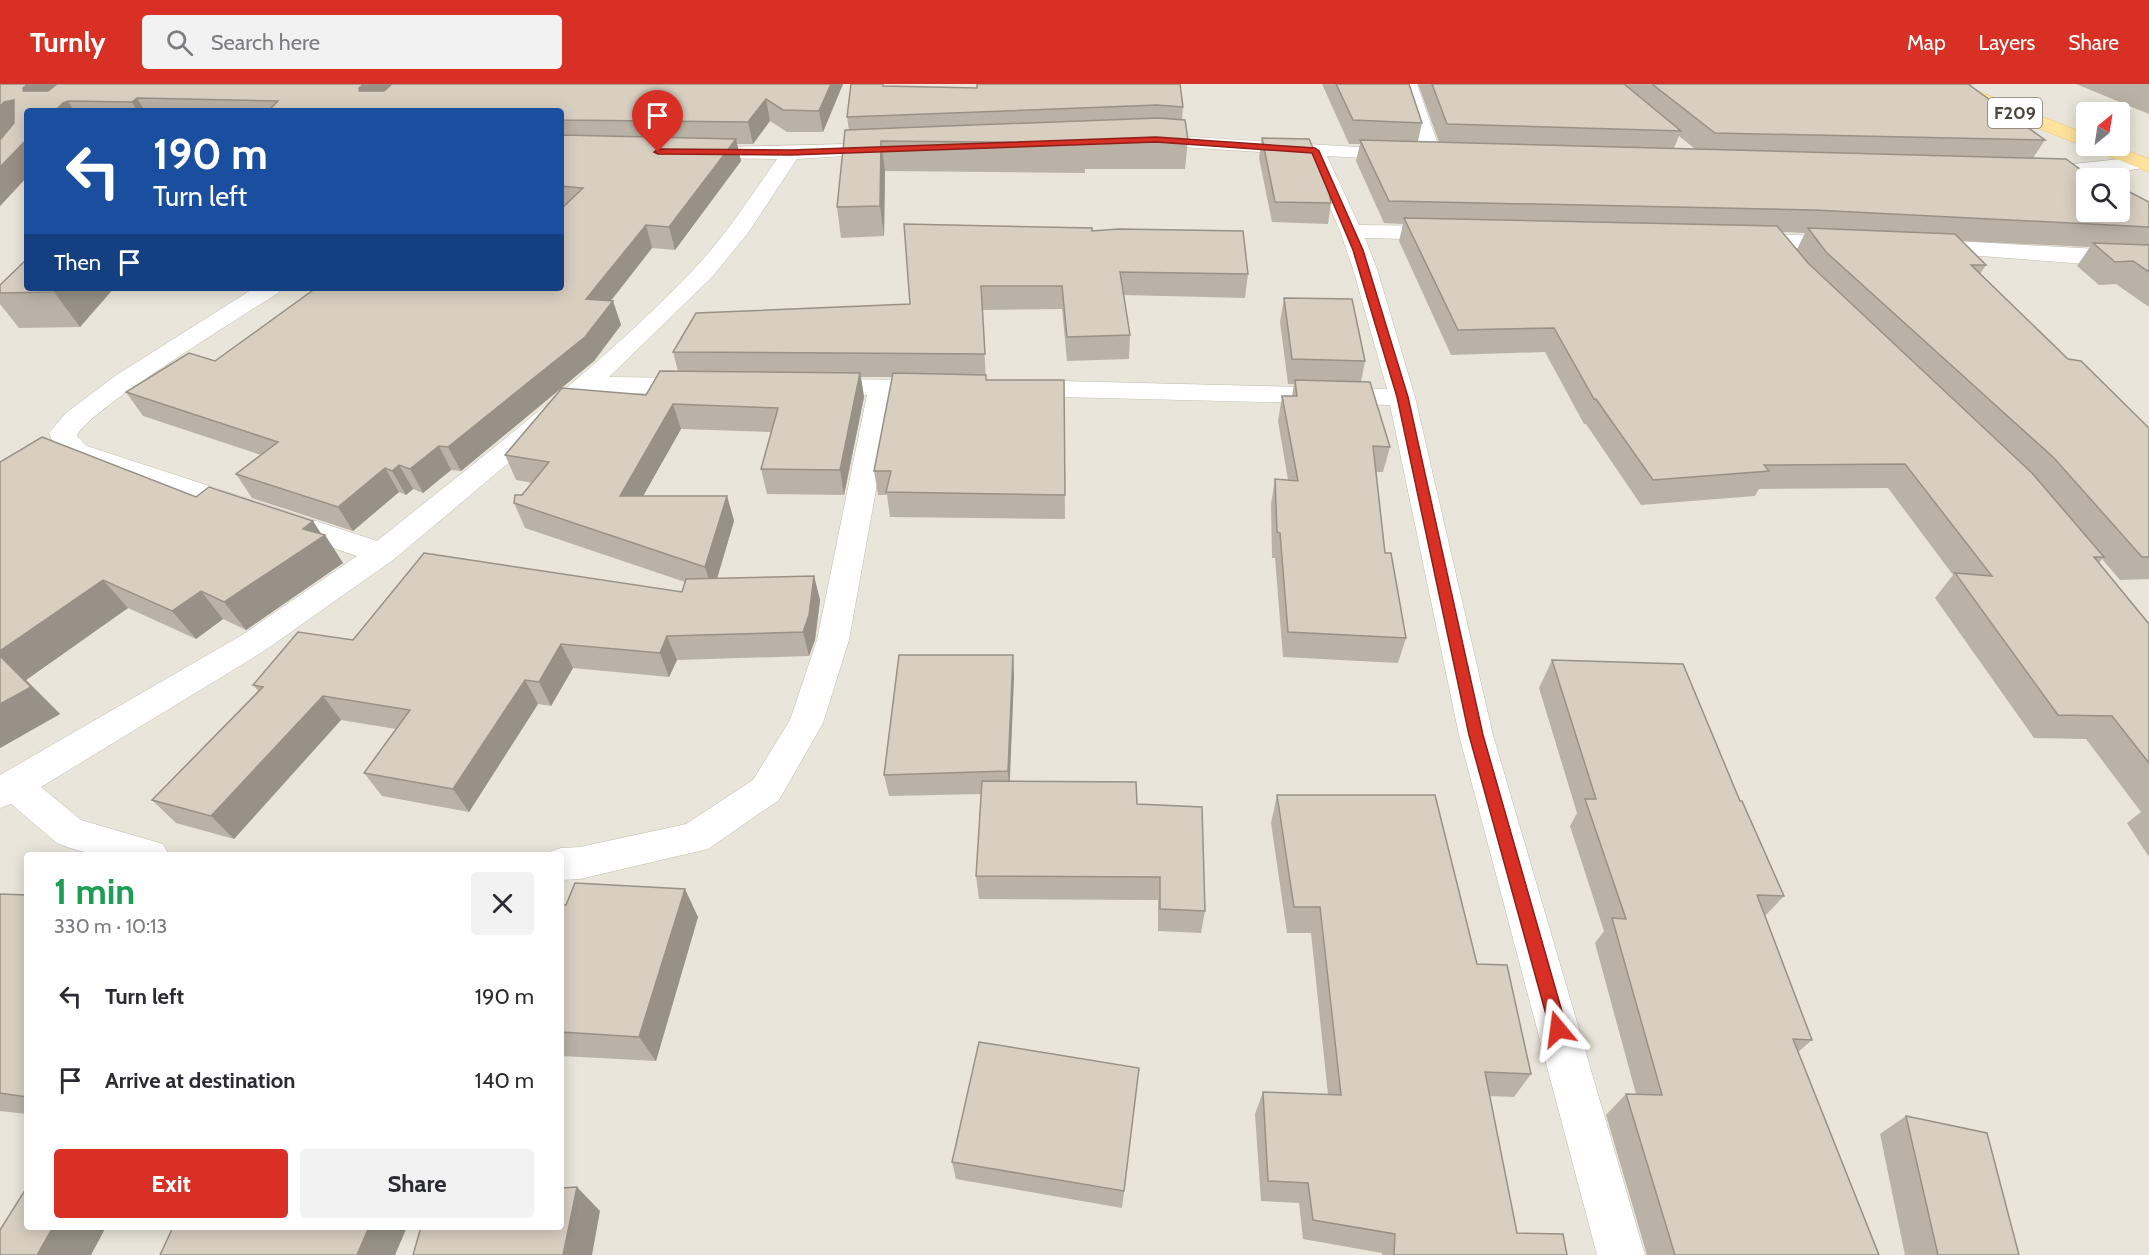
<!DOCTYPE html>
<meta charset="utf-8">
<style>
:root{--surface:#fff;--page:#f2f2f3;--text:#2b2b33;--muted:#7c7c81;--accent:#d93025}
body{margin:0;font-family:Cabin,sans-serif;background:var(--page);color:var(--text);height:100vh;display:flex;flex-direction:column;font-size:22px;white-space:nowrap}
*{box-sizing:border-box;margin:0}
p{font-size:20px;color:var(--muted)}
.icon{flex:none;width:33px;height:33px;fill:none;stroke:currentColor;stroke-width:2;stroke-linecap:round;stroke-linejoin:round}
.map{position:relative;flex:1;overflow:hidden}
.details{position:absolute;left:24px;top:768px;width:540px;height:378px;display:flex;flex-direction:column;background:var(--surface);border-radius:6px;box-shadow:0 3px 15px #0003}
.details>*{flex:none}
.top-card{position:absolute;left:24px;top:24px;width:540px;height:183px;border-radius:6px;box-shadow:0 3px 15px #0003;background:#1a4fa0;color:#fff;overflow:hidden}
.needle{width:39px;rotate:30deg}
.controls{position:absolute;left:2076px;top:18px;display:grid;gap:12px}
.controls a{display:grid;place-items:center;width:54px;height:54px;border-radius:6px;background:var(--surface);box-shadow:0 3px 15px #0003;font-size:30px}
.pin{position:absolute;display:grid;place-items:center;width:51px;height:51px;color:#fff;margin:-62px -26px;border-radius:50% 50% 50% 0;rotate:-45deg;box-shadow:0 0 6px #0007}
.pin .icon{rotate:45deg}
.me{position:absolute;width:66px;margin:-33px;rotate:344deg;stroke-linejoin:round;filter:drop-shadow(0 0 4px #0008)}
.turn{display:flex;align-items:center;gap:21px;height:126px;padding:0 30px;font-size:27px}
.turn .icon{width:78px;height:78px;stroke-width:2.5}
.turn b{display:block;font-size:42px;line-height:51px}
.then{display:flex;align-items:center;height:57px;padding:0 30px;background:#0003;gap:12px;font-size:22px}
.round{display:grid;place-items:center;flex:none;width:63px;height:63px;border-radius:6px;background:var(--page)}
.head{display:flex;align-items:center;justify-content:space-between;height:102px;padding:0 30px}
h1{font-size:36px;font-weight:700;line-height:45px;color:#1e9e55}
.cta{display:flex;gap:12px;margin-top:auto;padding:12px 30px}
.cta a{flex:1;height:69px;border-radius:6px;background:var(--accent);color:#fff;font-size:24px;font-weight:700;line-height:69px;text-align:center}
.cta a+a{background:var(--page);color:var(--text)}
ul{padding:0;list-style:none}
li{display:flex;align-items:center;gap:18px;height:84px;padding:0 30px}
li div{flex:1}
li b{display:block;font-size:22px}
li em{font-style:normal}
header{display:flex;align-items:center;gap:36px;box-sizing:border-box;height:84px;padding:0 30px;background:var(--accent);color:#fff}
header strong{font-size:28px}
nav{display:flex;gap:33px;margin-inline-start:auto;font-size:21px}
.search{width:420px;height:54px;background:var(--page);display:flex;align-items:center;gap:15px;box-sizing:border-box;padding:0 21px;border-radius:6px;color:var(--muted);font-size:22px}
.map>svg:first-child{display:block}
.residential{fill:#eae5da;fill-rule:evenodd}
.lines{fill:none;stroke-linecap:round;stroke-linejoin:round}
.minor-casing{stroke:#c2bbae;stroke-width:1}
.primary-casing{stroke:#e6c16a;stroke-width:1}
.minor{fill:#fff;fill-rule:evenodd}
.primary{fill:#ffe39c;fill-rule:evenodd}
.wall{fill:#bab2a6;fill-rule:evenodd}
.shaded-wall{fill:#979187}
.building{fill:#d8cfc1;stroke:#979187;stroke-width:1.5}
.route{fill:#d93025;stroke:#8d1f18;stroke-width:1.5}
.labels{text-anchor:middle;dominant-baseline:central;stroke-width:6;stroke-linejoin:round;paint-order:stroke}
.shield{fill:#fff;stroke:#817c74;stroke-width:1.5}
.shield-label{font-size:18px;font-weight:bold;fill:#4b4439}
</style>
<header>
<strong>Turnly</strong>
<div class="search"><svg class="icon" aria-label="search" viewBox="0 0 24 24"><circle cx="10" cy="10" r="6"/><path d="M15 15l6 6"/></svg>Search here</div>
<nav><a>Map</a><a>Layers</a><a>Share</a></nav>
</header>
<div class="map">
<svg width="2149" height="1171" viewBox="0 0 2149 1171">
<rect width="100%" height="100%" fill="#f6f3ec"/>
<path class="residential" d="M0 0H2149V1171H0ZM27 27H561V204H27ZM2086 28H2120V62H2086ZM2086 94H2120V128H2086ZM27 771H561V1143H27Z"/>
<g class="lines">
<defs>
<g id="minor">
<path d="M1399 0H1417L1442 72 1439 76H1425L1422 72Z"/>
<path d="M1141 50 1408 66 1411 70 1408 74 1401 76 1327 72 1359 141 1446 142 1454 144 1457 149 1454 154 1446 156 1365 154 1377 185 1415 313 1493 651 1645 1171H1597L1459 651 1390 321 1020 312 1011 310 1007 304 1011 298 1020 296 1387 305 1353 185 1340 147 1307 71 1134 60 1131 56 1134 52Z"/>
<path d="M886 59 893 61 896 65 893 69 797 75 748 149 712 193 609 293 695 294 704 296 708 302 704 308 695 310 592 309 393 476 264 567 41 703 81 736 163 760 169 771H95L70 764 57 759 11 720 0 724V691L242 551 357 472 67 374 54 361 49 349 66 329 115 292 254 204H282L278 209C249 228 82 330 77 352L87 362 377 457C486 369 599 285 695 184 726 151 751 112 777 75L695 74 688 72 685 68 688 64Z"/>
<path d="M2139 73 2146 75 2149 79 2146 83C2122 89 2051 99 2028 93L2025 89 2028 85Z"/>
<path d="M1746 149 1845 153 1853 155 1856 160 1853 165 1845 167 1738 161 1735 156 1738 151Z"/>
<path d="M1923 155 2149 168V182L2086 180 1915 167 1912 162 1915 157Z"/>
<path d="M819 295 935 296 944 298 948 304 944 310 935 312 893 311 849 556 823 639 779 716 708 765 580 795 561 796V771H546L548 768 561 764 580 763 686 740 753 696 790 636 817 556 867 311H819L810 309 806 303 810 297Z"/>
</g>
<path id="primary" d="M1935 0H1960L2086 50V62H2114L2149 75V88L1937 4Z"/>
</defs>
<use href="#minor" class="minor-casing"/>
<use href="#primary" class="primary-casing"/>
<use href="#minor" class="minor"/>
<use href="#primary" class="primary"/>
</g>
<g class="wall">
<path d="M0 0H843L823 48H787L770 37 753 60H737L741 77 675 166 652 164 611 217H613L621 241 594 277 461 387 451 386 423 409 413 405 406 411 399 408 353 447 252 414 236 390 261 371 143 332 126 308 215 277 561 204V27H27V93L0 122Z"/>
<path d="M1322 0H1409L1422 39 1418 57 1439 58 1418 0H1976L1970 1 2045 56 2033 74 2091 93 2149 118V223L2116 200 2099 201 2077 182 2090 163 1962 157 1986 181 1980 190 2068 275 2149 344V495L2120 496 2102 475 2099 479 2149 540V773L2127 739 2141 728 2086 655 2034 654 1935 514 1953 491 1888 404 1759 405 1755 412 1641 421 1586 340H1584L1545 268 1451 271 1399 157 1403 140 1384 139 1356 77 1360 60H1349ZM1679 52 1695 65 1674 64ZM1782 148 1805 149 1797 165Z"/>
<path d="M2076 0H2149V30Z"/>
<path d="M884 2 1183 23 1182 36 1188 56 1185 85H1085V89L885 87 884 152 841 154 837 123 849 46 847 33Z"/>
<path d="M1262 54 1331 119 1328 140 1272 138 1259 74Z"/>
<path d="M1092 147 1248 190 1245 214 1124 211 1130 251 1129 275 1067 277 1062 225 982 226 986 296H1064L1065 435 890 433 887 411H878L874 387 892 293H861L864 313 844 411 767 410 761 385 771 348 681 345 643 412H727L734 437 717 495 814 492 820 516 815 556 809 572 677 576 669 593 573 584 551 622 538 620 469 728 382 712 364 689 396 645 341 636 234 755 176 739 152 716 258 607 253 601 353 556 682 508 685 498 525 444 514 419 522 411 533 399 516 396 505 371 646 311 678 287 673 268 910 220Z"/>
<path d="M0 201 27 204H114L80 243 19 244 0 220Z"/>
<path d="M1284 214 1365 277 1361 298 1390 363 1383 388H1376L1385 469 1406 554 1398 579 1283 573 1275 474H1272L1271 420 1275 395 1288 396 1278 337 1282 312H1292L1294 300H1288L1280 238Z"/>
<path d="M0 378 196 413 313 437 321 449 325 451 343 479 246 546 223 535 196 555 128 524 26 596 60 630 0 664Z"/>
<path d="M1013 571 1014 593 1010 697 1137 720 1205 827 1201 849 1158 847V816L979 815 976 792 981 710 889 712 884 691Z"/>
<path d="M1552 576 1740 717 1784 812 1765 832 1812 956 1798 968 1879 1171H1647L1606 1031 1626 1010H1636L1595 859 1604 847 1570 742 1577 729 1539 604Z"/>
<path d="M1277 711 1477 880 1531 990 1514 1013 1489 1012 1517 1149 1567 1171H1382V1169L1303 1155 1299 1119 1261 1117 1255 1030 1263 1008 1328 1011 1311 849H1287L1271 739Z"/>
<path d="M0 810 27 811V1030L0 1027Z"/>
<path d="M561 821 698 833 656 977 561 972Z"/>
<path d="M1139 984 1122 1124 956 1095 952 1078Z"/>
<path d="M1906 1032 2019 1171H1905L1880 1050Z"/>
</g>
<g class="shaded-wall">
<path d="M28 0H67L38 25 23 7V4Z"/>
<path d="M364 0H398L369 25 359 7V4Z"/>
<path d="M831 0H843L823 48 819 27Z"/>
<path d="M137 14 145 27H137L132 18Z"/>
<path d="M766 15 770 37 753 60 748 38Z"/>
<path d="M14 16 27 35 0 63V23L4 18Z"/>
<path d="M68 17 74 27H55L63 19Z"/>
<path d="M27 55V93L0 122V83Z"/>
<path d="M736 55 741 77 675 166 669 143Z"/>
<path d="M881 57 885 87 884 152 880 122Z"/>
<path d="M646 141 652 164 594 238 586 215Z"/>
<path d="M58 204H114L80 243 54 208Z"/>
<path d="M613 217 621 241 594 277 461 387 448 363Z"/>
<path d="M860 289 864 313 844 411 840 386Z"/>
<path d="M673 320 681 345 629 437 620 412Z"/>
<path d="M439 362 451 386 423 409 410 385Z"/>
<path d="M399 381 413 405 406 411 392 387Z"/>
<path d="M385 384 399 408 353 447 338 423Z"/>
<path d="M727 412 734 437 713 508 705 483Z"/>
<path d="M313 437 322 452 325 451 343 479 246 546 224 518Z"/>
<path d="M814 492 820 516 815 556 809 572 803 548Z"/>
<path d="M103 496 128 524 26 596 60 630 0 664V567Z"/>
<path d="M201 507 223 535 196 555 172 527Z"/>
<path d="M667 552 677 576 669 593 660 569Z"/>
<path d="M561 560 573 584 551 622 539 598Z"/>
<path d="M1013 571 1014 593 1009 709 1008 687Z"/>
<path d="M525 596 538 620 469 728 453 705Z"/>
<path d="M323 612 341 636 234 755 211 732Z"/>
<path d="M685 805 698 833 656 977 639 953Z"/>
<path d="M577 1103 600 1127 592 1171H563Z"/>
<path d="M53 1143H106L91 1171H37Z"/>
<path d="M369 1143H407L395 1171H357Z"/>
</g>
<g class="building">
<path d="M0 0H28L23 4V7H48L57 0H364L359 4V7H384L392 0H831L819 27 783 26 766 15 748 38 561 36V27H268L278 17 137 14 132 18 68 17 63 19 55 27H27V55L0 83V56L14 39V16L4 18 0 23Z"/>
<path d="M851 0H883V2L977 4V0H1180L1183 23 1157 21 847 33Z"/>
<path d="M1336 0H1409L1422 39 1353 36Z"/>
<path d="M1432 0H1624L1681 47 1447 40Z"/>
<path d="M1652 0H1968L2045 56 1715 49Z"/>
<path d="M1158 34 1185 36 1188 56H1085V59L881 57 880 122 837 123 845 46Z"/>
<path d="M561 51 736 55 669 143 646 141 586 215 613 217 585 253 448 363 439 362 410 385 399 381 392 387 385 384 338 423 236 390 278 358 126 308 189 269 215 277 316 204H561V125L583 104 561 102Z"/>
<path d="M1262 54 1309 55 1326 92 1331 119 1275 118Z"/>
<path d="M1360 56 2066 75 2091 93H2099L2101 94H2086V128H2120V103L2149 118V143L1814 126 1389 117Z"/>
<path d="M1404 134 1777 142 1808 179 2032 389 2104 473H2094L2149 540V679L2112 632 2058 631 1955 489 1992 492 1905 380 1764 381 1769 387 1653 396 1596 315H1594L1554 244 1458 246Z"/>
<path d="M904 140 1092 144V147L1119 145 1243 147 1248 190 1120 188 1130 251 1067 253 1062 202H981L985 270 673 268 696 229 910 220Z"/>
<path d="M1808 144 1955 150 1986 181H1971L2068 275 2081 277 2149 344V473H2142L2054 374 1826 168Z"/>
<path d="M2093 159 2149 161V188L2133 177 2115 178Z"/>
<path d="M27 175V204H58L54 208 0 209V201Z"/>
<path d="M1284 214 1352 215 1365 277 1292 275Z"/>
<path d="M660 287 860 289 840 386 761 385 778 324 673 320 620 412H727L705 483 514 419 515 411H522L549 378 505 371 562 304 646 311Z"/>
<path d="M893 289 986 291V296H1064L1065 411 886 408 891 387H874Z"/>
<path d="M1295 296 1370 298 1390 363 1373 362 1385 469H1391L1406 554 1288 548 1280 449 1277 448 1275 395 1298 397 1282 312H1297Z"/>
<path d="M42 353 196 413 209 403 313 437 303 445 325 451 224 518 201 507 172 527 103 496 0 567V378Z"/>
<path d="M424 469 682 508 686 495 814 492 809 531 803 548 667 552 660 569 561 560 539 598 525 596 453 705 364 689 410 626 323 612 211 732 152 716 263 603 253 601 298 548 353 556Z"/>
<path d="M899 571H1013L1008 687 884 691Z"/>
<path d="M0 572 31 603 0 620Z"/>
<path d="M1552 576 1683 580 1740 717H1742L1784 812 1757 811 1812 956 1793 955 1879 1171H1675L1626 1010 1662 1011 1612 834 1626 835 1585 715H1596Z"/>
<path d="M982 697 1136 698 1137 720 1202 723 1205 827 1160 825V793L976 792Z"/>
<path d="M1277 711H1435L1477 880 1507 881 1531 990 1485 988 1517 1149 1563 1150 1567 1171H1394L1395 1150 1313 1136 1308 1099 1268 1097 1263 1008 1341 1011 1320 823H1294Z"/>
<path d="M575 799 685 805 639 953 561 948V821H566Z"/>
<path d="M0 810 27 811V1013L0 1009Z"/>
<path d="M979 958 1139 984 1124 1107 952 1078Z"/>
<path d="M1906 1032 1987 1049 2019 1171H1938Z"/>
<path d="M27 1103V1143H53L37 1171H0V1146Z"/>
<path d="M577 1103 563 1171H413L421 1143H561V1104Z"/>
<path d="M173 1143H369L357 1171H160Z"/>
</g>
<path class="route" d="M1156 53 1315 64 1319 67 1363 166 1408 313 1483 651 1567 945 1564 951 1558 953 1552 951 1550 945 1469 651 1397 313 1353 166 1312 69 1156 58 791 71 658 70 654 68 658 65 791 66Z"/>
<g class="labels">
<rect class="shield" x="1988" y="14" width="54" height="30" rx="4.5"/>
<g class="shield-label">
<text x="2015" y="29">F209</text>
</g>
</g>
</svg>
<div class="controls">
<a><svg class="needle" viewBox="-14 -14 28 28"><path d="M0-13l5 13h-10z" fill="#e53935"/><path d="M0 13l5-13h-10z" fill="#7c7c81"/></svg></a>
<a><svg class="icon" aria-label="search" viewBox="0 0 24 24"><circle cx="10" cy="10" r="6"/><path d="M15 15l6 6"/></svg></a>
</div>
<div class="pin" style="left:658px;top:68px;background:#d93025"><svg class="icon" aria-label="arrive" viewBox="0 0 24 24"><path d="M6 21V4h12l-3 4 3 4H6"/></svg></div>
<svg class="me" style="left:1558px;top:945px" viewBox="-20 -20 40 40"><path d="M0-17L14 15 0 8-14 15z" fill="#d93025" stroke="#fff" stroke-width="4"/></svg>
<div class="top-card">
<div class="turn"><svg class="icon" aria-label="left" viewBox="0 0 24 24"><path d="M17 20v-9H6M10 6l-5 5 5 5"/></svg><div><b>190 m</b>Turn left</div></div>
<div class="then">Then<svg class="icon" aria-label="arrive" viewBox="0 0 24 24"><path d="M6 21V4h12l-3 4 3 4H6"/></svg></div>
</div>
<section class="details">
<div class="head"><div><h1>1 min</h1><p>330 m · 10:13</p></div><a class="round"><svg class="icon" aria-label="close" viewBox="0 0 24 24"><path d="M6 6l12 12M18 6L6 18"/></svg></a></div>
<ul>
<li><svg class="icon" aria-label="left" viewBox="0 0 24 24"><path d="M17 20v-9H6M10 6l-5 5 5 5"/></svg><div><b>Turn left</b></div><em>190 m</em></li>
<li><svg class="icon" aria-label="arrive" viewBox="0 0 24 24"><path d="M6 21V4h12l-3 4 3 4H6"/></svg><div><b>Arrive at destination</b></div><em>140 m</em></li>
</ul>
<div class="cta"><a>Exit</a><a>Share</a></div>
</section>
</div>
